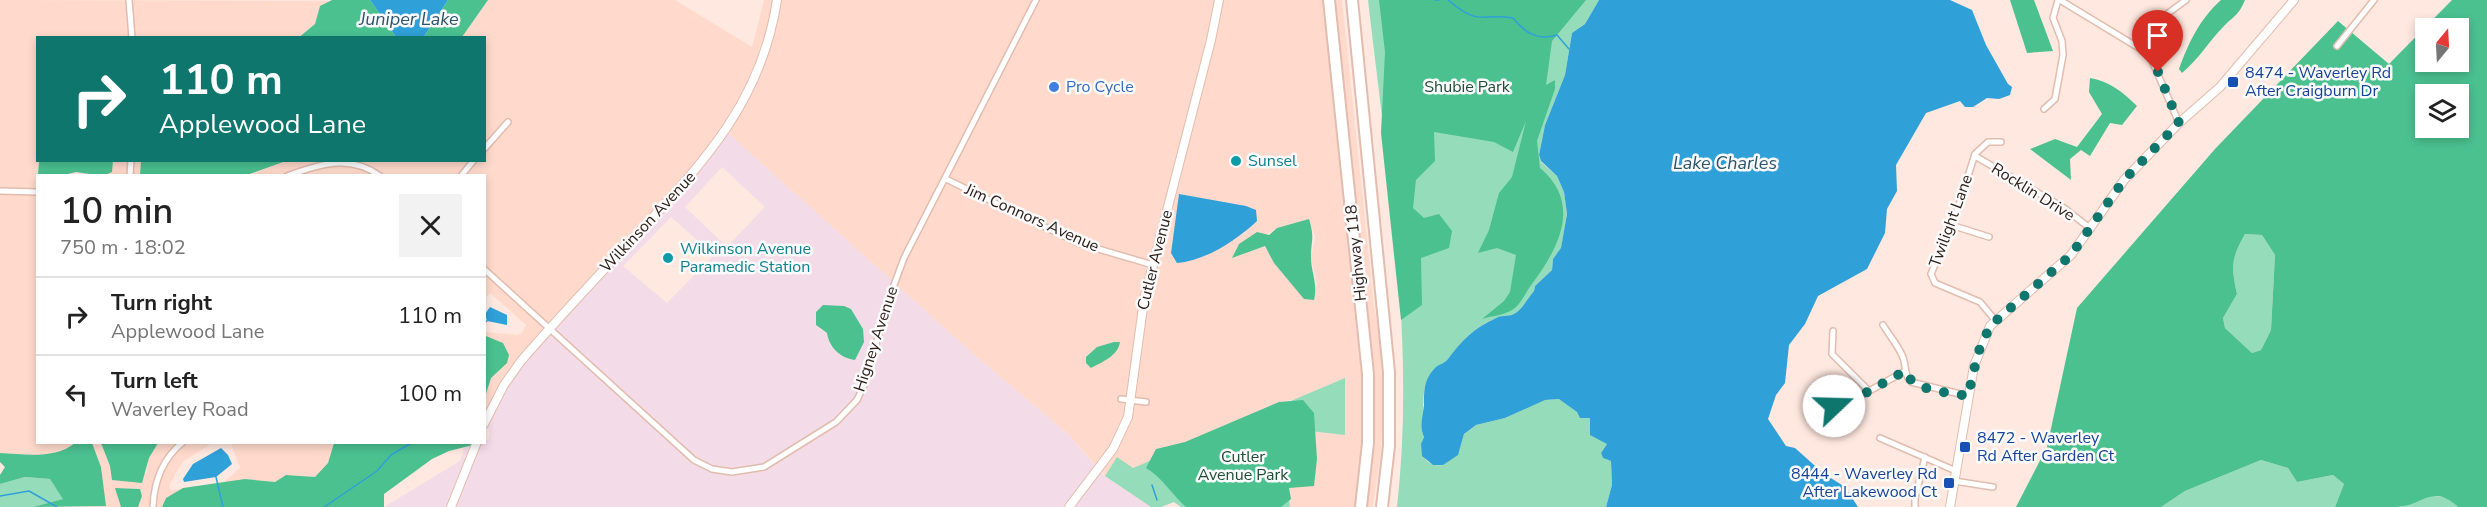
<!DOCTYPE html>
<meta charset="utf-8">
<style>
:root{--surface:#fff;--page:#f2f2f2;--text:#222;--muted:#767676;--line:#e0e0e0}
body{margin:0;font-family:"Nunito Sans",sans-serif;background:var(--page);color:var(--text);height:100vh;display:flex;flex-direction:column;font-size:22px;white-space:nowrap}
*{box-sizing:border-box;margin:0}
p{font-size:20px;color:var(--muted)}
.icon{flex:none;width:33px;height:33px;fill:none;stroke:currentColor;stroke-width:2;stroke-linecap:round;stroke-linejoin:round}
.map{position:relative;flex:1;overflow:hidden}
.side{position:absolute;left:36px;top:174px;width:450px;height:270px;display:flex;flex-direction:column;background:var(--surface);border-radius:0px;box-shadow:0 3px 9px #0003}
.side>*{flex:none}
.top-card{position:absolute;left:36px;top:36px;width:450px;height:126px;border-radius:0px;box-shadow:0 3px 9px #0003;background:#0f766e;color:#fff;overflow:hidden}
.needle{width:39px;rotate:18deg}
.buttons{position:absolute;left:2415px;top:18px;display:grid;gap:12px}
.buttons a{display:grid;place-items:center;width:54px;height:54px;border-radius:0px;background:var(--surface);box-shadow:0 3px 9px #0003;font-size:30px}
.pin{position:absolute;display:grid;place-items:center;width:51px;height:51px;color:#fff;margin:-62px -26px;border-radius:50% 50% 50% 0;rotate:-45deg;box-shadow:0 0 6px #0007}
.pin .icon{rotate:45deg}
.me{position:absolute;width:66px;margin:-33px;rotate:69deg;stroke-linejoin:round;filter:drop-shadow(0 0 4px #0008)}
.turn{display:flex;align-items:center;gap:21px;height:126px;padding:0 24px;font-size:27px}
.turn .icon{width:78px;height:78px;stroke-width:2.5}
.turn b{display:block;font-size:42px;line-height:51px}
.round{display:grid;place-items:center;flex:none;width:63px;height:63px;border-radius:0px;background:var(--page)}
.headline{display:flex;align-items:center;justify-content:space-between;height:102px;padding:0 24px}
h1{font-size:36px;font-weight:600;line-height:45px}
ul{padding:0;list-style:none}
li{display:flex;align-items:center;gap:18px;height:78px;padding:0 24px;border-top:2px solid var(--line)}
li div{flex:1}
li b{display:block;font-size:22px}
li em{font-style:normal}
.map>svg:first-child{display:block}
.commercial{fill:#f3dce8;fill-rule:evenodd}
.built{fill:#ffdacc;fill-rule:evenodd}
.green{fill:#95ddba}
.forest{fill:#4bc190;fill-rule:evenodd}
.water{fill:#30a0d9}
.lines{fill:none;stroke-linecap:round;stroke-linejoin:round}
.stream{stroke:#30a0d9;stroke-width:1.5}
.street-casing{stroke:#e2bcae;stroke-width:8}
.secondary-casing{stroke:#e2bcae;stroke-width:10}
.highway-casing{stroke:#e2bcae;stroke-width:14}
.street{stroke:#fff;stroke-width:5}
.secondary{stroke:#fff;stroke-width:8}
.highway{stroke:#fff;stroke-width:10}
.route{stroke:#0f766e;stroke-width:10;stroke-dasharray:0 18}
.transit-dot{fill:#1a4fb4;stroke:#fafafa;stroke-width:2}
.shop-dot{fill:#3f7fe0;stroke:#fafafa;stroke-width:2}
.culture-dot{fill:#0f9aa8;stroke:#fafafa;stroke-width:2}
.labels{text-anchor:middle;dominant-baseline:central;stroke-width:5;stroke-linejoin:round;paint-order:stroke}
.transit-label{font-size:16px;fill:#164399;stroke:#fafafa;text-anchor:start}
.shop-label{font-size:16px;fill:#366cbe;stroke:#fafafa;text-anchor:start}
.park-label{font-size:16px;fill:#1e4d39;stroke:#fafafa}
.culture-label{font-size:16px;fill:#0d838f;stroke:#fafafa;text-anchor:start}
.street-label{font-size:16px;fill:#2e201b;stroke:#fafafa}
.water-label{font-size:18px;font-style:italic;fill:#2a556e;stroke:#fafafa}
</style>
<div class="map">
<svg width="2487" height="507" viewBox="0 0 2487 507">
<rect width="100%" height="100%" fill="#ffe8df"/>
<path class="commercial" d="M728 132 977 357 1068 434 1104 476 1279 402 1290 401 1345 435 1289 501 1290 507H1181L1174 502 1161 507H384L460 461 464 448 489 439V429H485V419L556 318ZM722 167 765 207 727 247 685 207ZM671 217 714 255 667 303 623 266ZM816 326 864 342 840 355 831 346 827 334Z"/>
<g class="built">
<path d="M0 0 332 1 320 6 315 24 298 37 38 38V442L75 443 64 452 34 456 0 453Z"/>
<path d="M488 0H675L752 47 764 0H1342L1374 306 1381 342 1384 399 1381 451 1373 507H1290L1288 488 1317 459 1316 432 1345 434V391L1279 402 1185 442 1157 449 1150 461 1133 468 1117 458 1105 476 1068 434 977 357 728 133 556 318 485 419V397L491 378 506 363 485 337V332L517 335 522 333 526 325 490 293 485 298 484 176H247L286 161 484 160V38L462 37ZM1246 206 1256 210 1245 233 1206 255 1186 262 1171 253 1172 239ZM1309 220 1315 237 1311 258 1317 285 1289 280 1264 246 1232 258 1277 228Z"/>
<path d="M113 161H141L140 175 103 176 112 172Z"/>
<path d="M92 443H101L110 466 146 474 149 458 158 443H212L184 461 178 469 169 486 171 490 183 489 166 498 162 507H138L142 496 140 489 116 488 121 507H90L105 506 101 467Z"/>
<path d="M231 443H334L328 463 315 477 286 475 275 482 245 479 222 484 240 468Z"/>
</g>
<g class="green">
<path d="M1368 0H1599L1585 24 1572 33 1565 75 1545 125 1539 155 1541 162 1557 176 1564 192 1567 214 1561 249 1553 259 1552 270 1535 286 1534 291C1527 299 1523 309 1513 315 1508 318 1502 316 1496 318 1473 328 1462 341 1448 359 1445 363 1440 364 1437 367 1423 379 1424 392 1423 409 1423 419 1420 428 1424 437 1417 451 1425 468 1443 465L1459 451 1464 434 1476 425 1505 418 1544 400 1560 399 1577 412 1580 418H1590L1591 435 1604 440 1607 444 1601 453 1603 458 1611 461 1612 485 1606 507H1397C1416 339 1387 167 1368 0Z"/>
<path d="M2245 234 2262 235 2275 255 2271 330 2261 350 2252 353 2225 328 2223 318 2237 294C2231 266 2231 259 2245 234Z"/>
<path d="M1345 378V435L1301 430 1284 452 1290 507H1181L1174 502 1161 507H1151L1105 476 1117 457 1133 468Z"/>
<path d="M2261 460 2288 468 2297 482 2333 475 2344 484 2335 507H2161L2185 491Z"/>
<path d="M25 477 50 479 64 499 33 507H0V484Z"/>
<path d="M2427 495 2449 498 2458 507H2401Z"/>
</g>
<g class="forest">
<path d="M332 0H370L396 37 298 38 315 24 320 6Z"/>
<path d="M448 0H488L462 37 423 38Z"/>
<path d="M1379 0H1586L1552 41 1546 85 1555 80V89L1537 141 1540 168C1584 205 1557 251 1529 288 1524 296 1518 309 1508 312 1500 316 1490 316 1482 319L1504 301 1510 292 1516 255 1497 248 1478 253 1489 230 1499 193 1512 177 1526 121 1513 152 1494 142 1434 132 1435 161 1416 180 1413 208 1424 218 1439 214 1452 231 1449 248 1421 258 1422 305 1401 320 1381 133 1385 52Z"/>
<path d="M2010 0H2034L2053 51 2027 53Z"/>
<path d="M2221 0H2245C2238 16 2236 14 2224 26 2209 41 2199 59 2182 73L2179 69C2189 42 2199 20 2221 0Z"/>
<path d="M2452 0H2487V507H2458C2432 483 2423 506 2397 507 2377 507 2355 507 2335 507L2344 484 2333 475 2297 482 2288 468 2261 460 2185 491 2161 507H2016L2047 447 2077 308 2215 149 2338 21 2389 64ZM2426 28H2458V62H2426ZM2426 94H2458V128H2426ZM2245 234 2262 235 2275 255 2271 330 2261 350 2252 353 2225 328 2223 318 2237 294C2231 266 2231 259 2245 234Z"/>
<path d="M2090 78C2109 81 2123 92 2137 106L2122 125 2110 123 2090 156 2081 150 2070 159 2071 180 2030 149 2055 139 2077 147 2102 114 2089 92Z"/>
<path d="M39 161V160L113 161 112 172 103 176 76 172 64 175H38Z"/>
<path d="M141 161V160L286 161 247 175H140Z"/>
<path d="M1309 219C1315 239 1311 239 1311 257 1311 273 1318 282 1314 300L1304 299 1274 263 1265 246 1232 258 1239 244 1257 232 1269 235 1277 228Z"/>
<path d="M823 305 844 306 851 309 863 329 864 342 855 360C840 358 829 347 827 333L816 325V312Z"/>
<path d="M486 336 503 343 509 355 507 363 491 378 485 397Z"/>
<path d="M1114 342H1120C1118 356 1102 362 1091 368L1086 363V357L1097 347Z"/>
<path d="M1303 400 1314 413 1317 459 1314 486 1289 488 1291 499 1281 507H1186C1171 494 1163 478 1146 468L1156 449 1185 442 1279 402Z"/>
<path d="M75 443H92L101 467 106 506 33 507 63 499 50 479 25 477 0 484V475L5 467 0 462V453C23 454 54 460 75 443Z"/>
<path d="M101 443H158L149 458 142 483 112 480 110 466Z"/>
<path d="M334 443H481L449 451 432 459 384 494V507H162L166 498 183 488 245 479 275 482 286 475 315 477 328 463Z"/>
<path d="M115 488 140 489 142 496 138 507H121Z"/>
</g>
<g class="water">
<path d="M370 0H448L423 38 396 37Z"/>
<path d="M1599 0H1950L1972 10 1986 45 2008 84 2012 87 2010 95 1999 99 1987 98 1973 107H1965L1960 101 1926 113 1896 165 1897 191 1887 209 1885 233 1867 269 1818 296 1805 324 1789 345 1785 383 1776 395 1768 419 1786 446 1795 448 1823 473 1845 487 1858 507H1606L1612 485 1611 461 1603 458 1601 453 1607 444 1590 435V418H1580L1577 412 1559 399 1545 400 1505 418 1476 425 1464 434 1458 455 1443 465H1433L1422 456 1421 444 1424 437C1419 427 1423 415 1424 405 1424 389 1424 379 1436 367 1440 364 1445 363 1448 359 1461 341 1474 328 1496 318 1504 314 1510 318 1517 312 1524 306 1528 298 1534 291L1535 286 1552 270 1553 259 1561 248 1567 214 1564 192 1557 176 1541 161 1539 155 1545 125 1565 75 1572 33 1585 24Z"/>
<path d="M1179 194 1246 206 1256 210 1257 221C1237 240 1205 261 1177 263L1171 253Z"/>
<path d="M490 307 507 315V325L487 321 485 314Z"/>
<path d="M221 448 228 455 232 464 216 477 184 482 183 479 193 464Z"/>
</g>
<g class="lines">
<g class="stream">
<path d="M1435 0H1439"/>
<path d="M1448 0C1480 27 1481 13 1513 18 1525 33 1538 41 1557 35L1569 49"/>
<path d="M484 323 487 321"/>
<path d="M216 477 223 507"/>
<path d="M1152 485 1157 500"/>
<path d="M0 496 29 491 57 507"/>
<path d="M324 507 377 471 391 455 413 442"/>
</g>
<defs>
<g id="street">
<path d="M129 0 132 38"/>
<path d="M2060 0 2149 54 2179 123"/>
<path d="M2337 46 2374 0"/>
<path d="M2144 49 2167 14 2186 0"/>
<path d="M2044 109 2055 99 2063 55 2062 41 2053 18 2058 0"/>
<path d="M484 149 508 122"/>
<path d="M1975 156 2064 208 2091 229"/>
<path d="M130 176 131 160"/>
<path d="M287 176C319 164 350 154 380 176"/>
<path d="M461 176 474 160"/>
<path d="M946 179 1078 243 1153 265"/>
<path d="M0 191 38 192"/>
<path d="M1951 225 1989 237"/>
<path d="M484 269 694 460 712 469 732 472 764 467 836 422 857 400 866 381 887 304 904 258 1036 0"/>
<path d="M1995 320 1980 302 1935 283 1931 274 1956 214 1975 154 1988 142H2001"/>
<path d="M1883 325C1889 335 1897 344 1902 355 1907 365 1903 374 1911 382L1968 396"/>
<path d="M1833 331 1832 354 1869 391"/>
<path d="M1121 399 1146 402"/>
<path d="M1834 406 1846 404 1905 371"/>
<path d="M1880 438 1956 471"/>
<path d="M1954 481 1993 487"/>
<path d="M153 507C154 481 162 459 183 442"/>
<path d="M1915 507V498L1925 457"/>
</g>
<g id="secondary">
<path d="M484 424 504 385 521 361C559 317 599 275 639 232 705 161 762 100 777 0"/>
<path d="M451 507 477 442"/>
<path d="M1069 507 1113 449 1128 417 1144 300 1211 40 1219 0"/>
<path d="M1950 507 1974 366 1990 326 2071 255 2124 180 2179 123 2220 87 2294 0"/>
</g>
<g id="highway">
<path d="M1329 0 1368 374V443L1361 507"/>
<path d="M1352 0 1389 372V446L1382 507"/>
</g>
</defs>
<use href="#street" class="street-casing"/>
<use href="#secondary" class="secondary-casing"/>
<use href="#highway" class="highway-casing"/>
<use href="#street" class="street"/>
<use href="#secondary" class="secondary"/>
<use href="#highway" class="highway"/>
</g>
<g class="lines">
<path class="route" d="M1834 406 1846 404 1905 371C1913 392 1949 392 1968 396L1978 353 1990 326 2071 255 2124 180 2179 123 2158 72"/>
</g>
<g class="transit-dot">
<rect x="2227" y="76" width="12" height="12" rx="3"/>
<rect x="1959" y="441" width="12" height="12" rx="3"/>
<rect x="1943" y="477" width="12" height="12" rx="3"/>
</g>
<circle class="shop-dot" cx="1054" cy="87" r="6"/>
<g class="culture-dot">
<circle cx="1236" cy="161" r="6"/>
<circle cx="668" cy="258" r="6"/>
</g>
<g class="labels">
<g class="transit-label">
<text x="2245" y="73">8474 - Waverley Rd<tspan x="2245" dy="18">After Craigburn Dr</tspan></text>
<text x="1977" y="438">8472 - Waverley<tspan x="1977" dy="18">Rd After Garden Ct</tspan></text>
<text x="1937" y="474" text-anchor="end">8444 - Waverley Rd<tspan x="1937" dy="18">After Lakewood Ct</tspan></text>
</g>
<g class="shop-label">
<text x="1066" y="87">Pro Cycle</text>
</g>
<g class="park-label">
<text x="1467" y="87">Shubie Park</text>
<text x="1243" y="457">Cutler<tspan x="1243" dy="18">Avenue Park</tspan></text>
</g>
<g class="culture-label">
<text x="1248" y="161">Sunsel</text>
<text x="680" y="249">Wilkinson Avenue<tspan x="680" dy="18">Paramedic Station</tspan></text>
</g>
<g class="street-label">
<text transform="translate(2033 192) rotate(32)">Rocklin Drive</text>
<text transform="translate(1032 218) rotate(24)">Jim Connors Avenue</text>
<text transform="translate(1951 221) rotate(-70)">Twilight Lane</text>
<text transform="translate(648 222) rotate(-47)">Wilkinson Avenue</text>
<text transform="translate(1356 253) rotate(-96)">Highway 118</text>
<text transform="translate(1155 260) rotate(-76)">Cutler Avenue</text>
<text transform="translate(876 339) rotate(-72)">Higney Avenue</text>
</g>
<g class="water-label">
<text x="409" y="19">Juniper Lake</text>
<text x="1725" y="163">Lake Charles</text>
</g>
</g>
</svg>
<div class="buttons">
<a><svg class="needle" viewBox="-14 -14 28 28"><path d="M0-13l5 13h-10z" fill="#e53935"/><path d="M0 13l5-13h-10z" fill="#767676"/></svg></a>
<a><svg class="icon" aria-label="layers" viewBox="0 0 24 24"><path d="M12 4l9 5-9 5-9-5zM3 14l9 5 9-5"/></svg></a>
</div>
<div class="pin" style="left:2158px;top:72px;background:#d93025"><svg class="icon" aria-label="arrive" viewBox="0 0 24 24"><path d="M6 21V4h12l-3 4 3 4H6"/></svg></div>
<svg class="me" style="left:1834px;top:406px" viewBox="-20 -20 40 40"><circle r="19" fill="#fff"/><path d="M0-13L10 11 0 6-10 11z" fill="#0f766e"/></svg>
<div class="top-card">
<div class="turn"><svg class="icon" aria-label="right" viewBox="0 0 24 24"><path d="M7 20v-9h11M14 6l5 5-5 5"/></svg><div><b>110 m</b>Applewood Lane</div></div>
</div>
<section class="side">
<div class="headline"><div><h1>10 min</h1><p>750 m · 18:02</p></div><a class="round"><svg class="icon" aria-label="close" viewBox="0 0 24 24"><path d="M6 6l12 12M18 6L6 18"/></svg></a></div>
<ul>
<li><svg class="icon" aria-label="right" viewBox="0 0 24 24"><path d="M7 20v-9h11M14 6l5 5-5 5"/></svg><div><b>Turn right</b><p>Applewood Lane</p></div><em>110 m</em></li>
<li><svg class="icon" aria-label="left" viewBox="0 0 24 24"><path d="M17 20v-9H6M10 6l-5 5 5 5"/></svg><div><b>Turn left</b><p>Waverley Road</p></div><em>100 m</em></li>
</ul>
</section>
</div>
